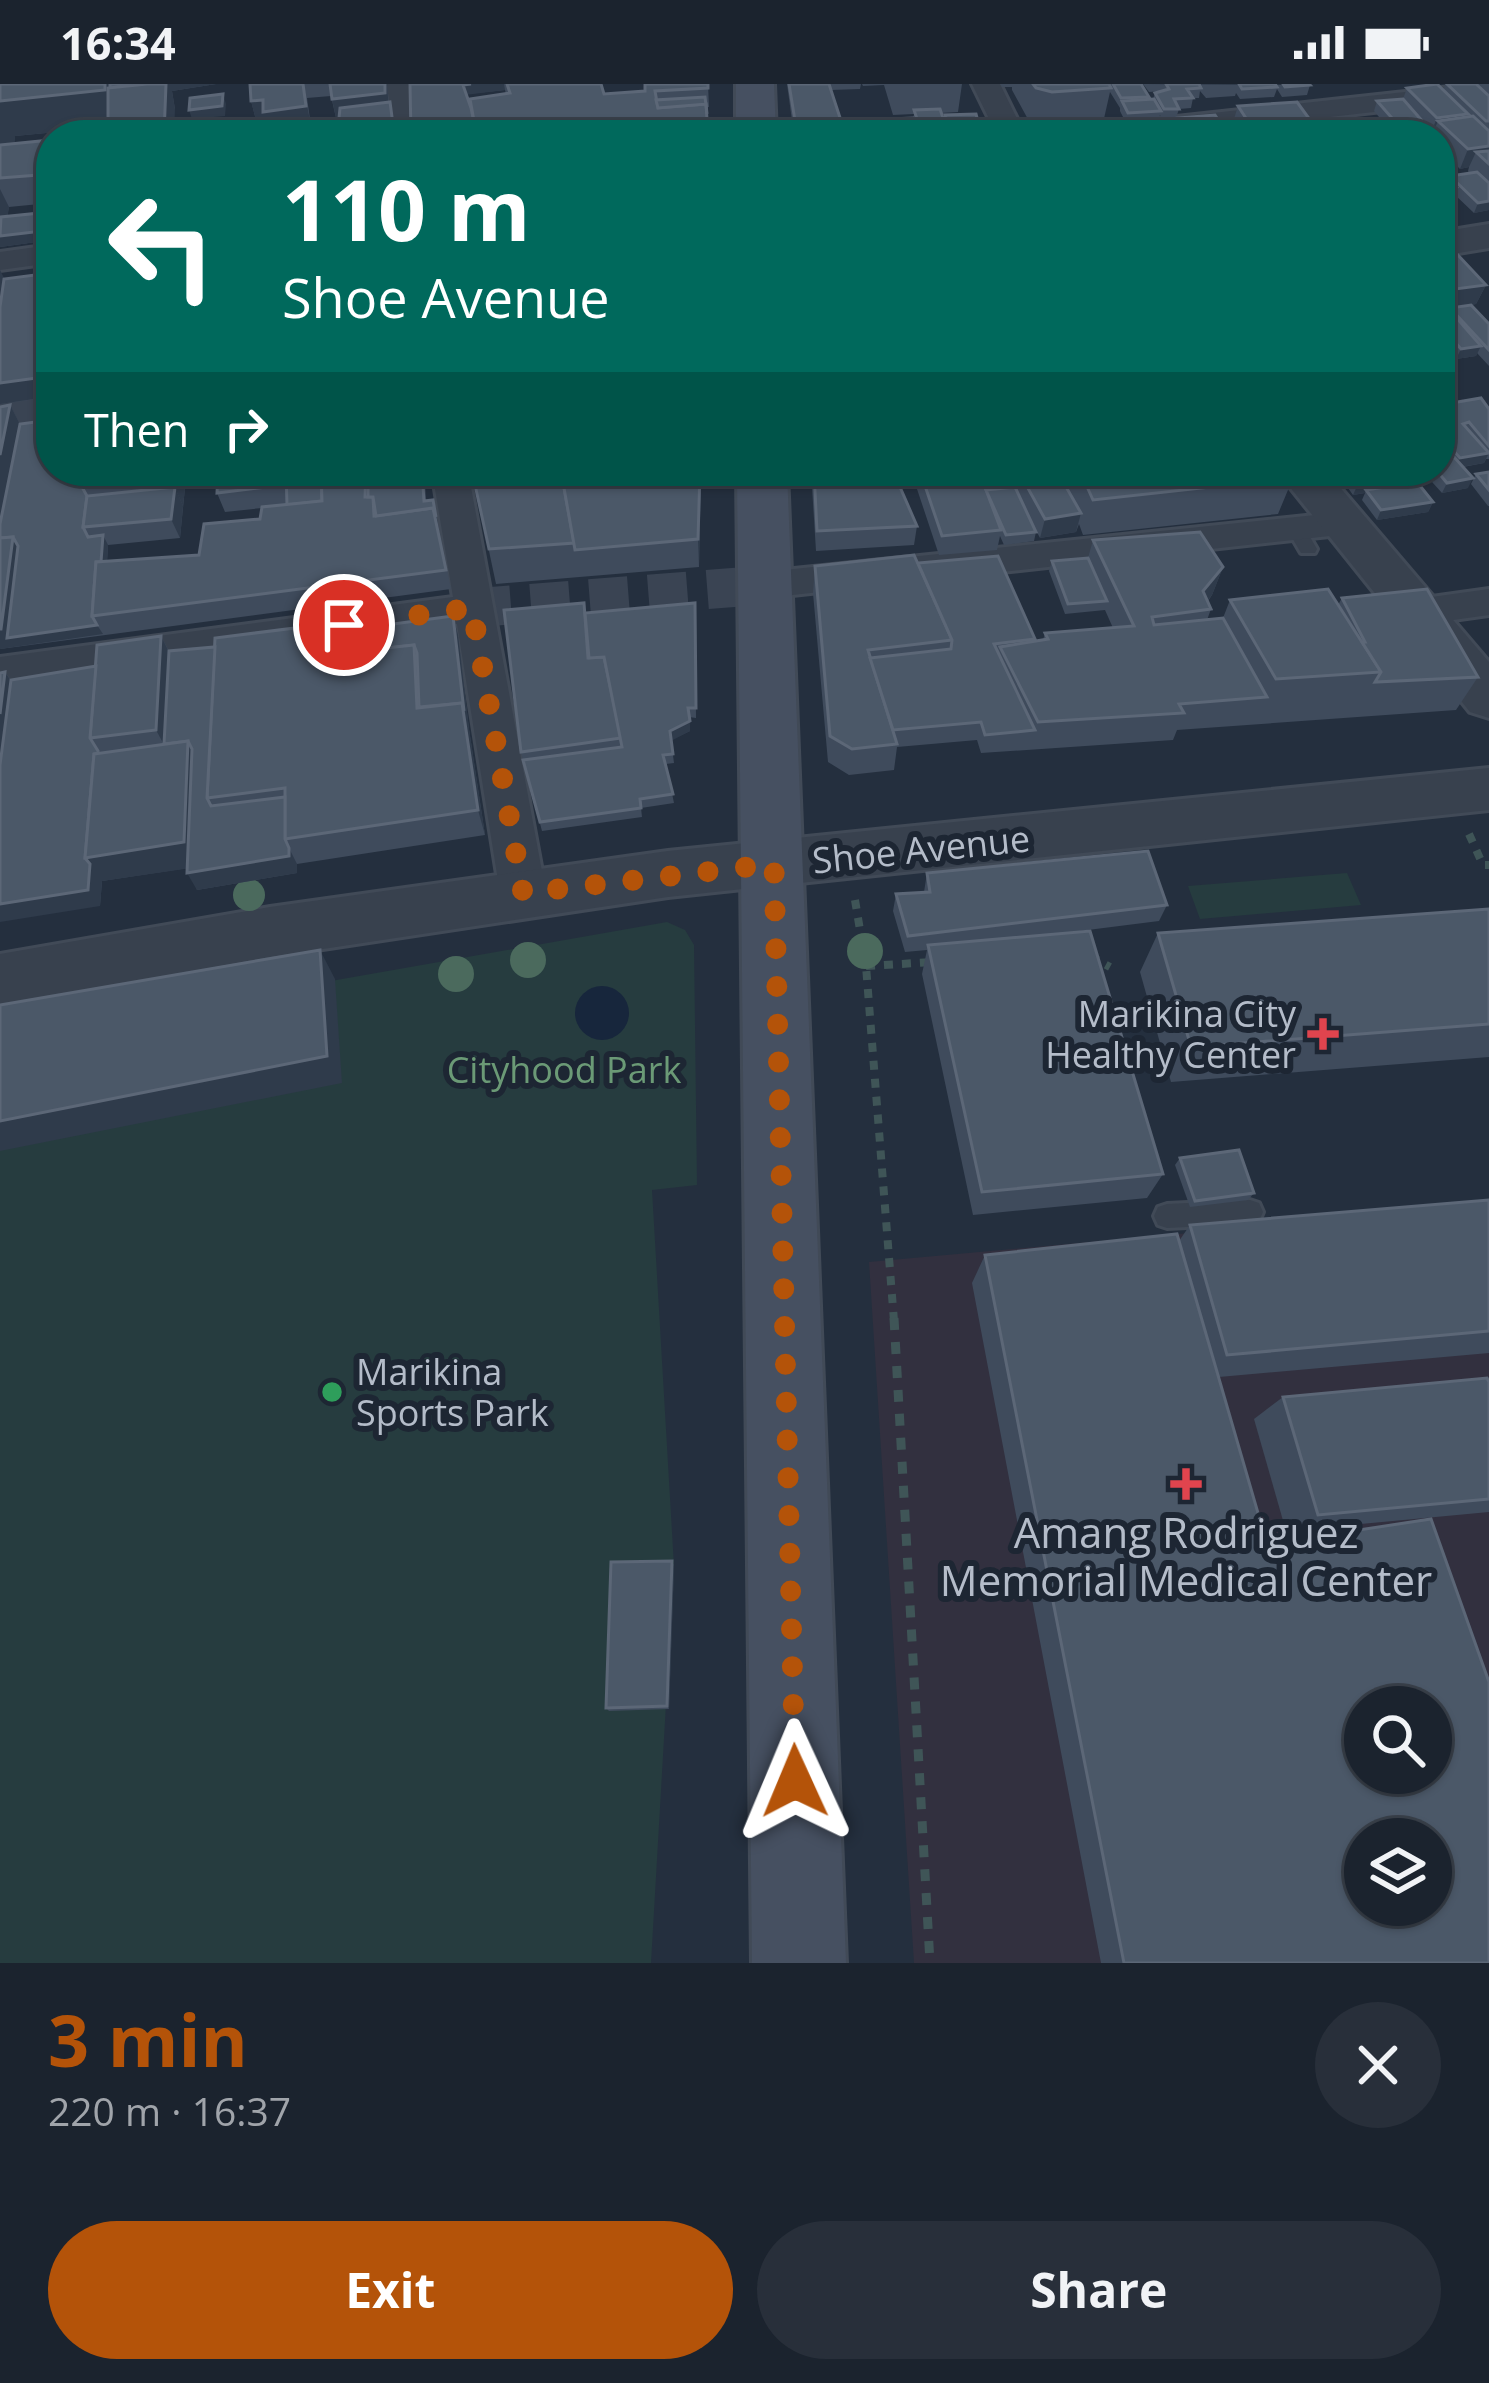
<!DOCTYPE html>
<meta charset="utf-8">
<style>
:root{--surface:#1b232e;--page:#282f3a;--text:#f1f3f6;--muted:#a0a4aa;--line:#39404a;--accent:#b45309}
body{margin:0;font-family:"Open Sans",sans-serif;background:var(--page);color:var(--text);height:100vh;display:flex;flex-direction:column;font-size:45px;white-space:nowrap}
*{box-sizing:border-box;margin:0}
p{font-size:39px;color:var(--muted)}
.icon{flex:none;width:66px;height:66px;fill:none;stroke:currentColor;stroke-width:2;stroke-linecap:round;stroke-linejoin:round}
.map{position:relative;height:1879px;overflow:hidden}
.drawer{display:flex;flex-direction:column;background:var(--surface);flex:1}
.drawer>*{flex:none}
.banner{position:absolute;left:36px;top:36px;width:1419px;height:366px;border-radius:48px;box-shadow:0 3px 9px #0004,0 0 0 3px var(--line);background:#00695c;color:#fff;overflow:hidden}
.buttons{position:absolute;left:1344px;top:1602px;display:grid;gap:24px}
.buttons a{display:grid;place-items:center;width:108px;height:108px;border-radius:50%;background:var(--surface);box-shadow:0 3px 9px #0004,0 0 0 3px var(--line);font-size:60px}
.pin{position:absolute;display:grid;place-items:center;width:102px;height:102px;color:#fff;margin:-51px;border:6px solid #fff;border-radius:50%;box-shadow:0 3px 12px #0007}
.me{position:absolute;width:132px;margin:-66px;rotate:359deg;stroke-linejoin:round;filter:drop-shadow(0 0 9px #0008)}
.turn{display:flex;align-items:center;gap:42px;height:252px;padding:0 48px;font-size:54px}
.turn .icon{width:156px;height:156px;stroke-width:2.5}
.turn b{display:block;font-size:84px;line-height:102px}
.then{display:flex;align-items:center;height:114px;padding:0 48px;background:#0003;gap:24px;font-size:45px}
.round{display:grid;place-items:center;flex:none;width:126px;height:126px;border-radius:63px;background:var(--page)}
.summary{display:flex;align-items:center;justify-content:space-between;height:204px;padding:0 48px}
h1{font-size:72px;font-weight:700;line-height:90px;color:var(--accent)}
.action{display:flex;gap:24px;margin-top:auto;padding:24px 48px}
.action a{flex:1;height:138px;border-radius:72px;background:var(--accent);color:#fff;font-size:48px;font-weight:700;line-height:138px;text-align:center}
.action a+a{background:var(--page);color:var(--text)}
.status{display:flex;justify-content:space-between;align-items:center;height:84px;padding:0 60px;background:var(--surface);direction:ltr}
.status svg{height:33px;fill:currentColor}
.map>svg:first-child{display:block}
.medical{fill:#32303f;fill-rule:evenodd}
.green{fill:#263c3f}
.water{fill:#17263c}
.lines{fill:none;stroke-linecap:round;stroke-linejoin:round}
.minor-tunnel{stroke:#3a4453;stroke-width:39;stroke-dasharray:39 20;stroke-linecap:butt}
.service-casing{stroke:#414a57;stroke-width:6}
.minor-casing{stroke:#414a57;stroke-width:6}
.tertiary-casing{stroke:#414a57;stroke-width:6}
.secondary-casing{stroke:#414a57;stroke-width:6}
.path-far1{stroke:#3f5557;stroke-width:8;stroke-dasharray:9 9;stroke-linecap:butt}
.path{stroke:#3f5557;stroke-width:9;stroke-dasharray:12 12;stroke-linecap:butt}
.service{fill:#38414e;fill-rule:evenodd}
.minor{fill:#38414e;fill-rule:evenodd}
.tertiary{fill:#38414e;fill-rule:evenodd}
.secondary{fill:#465061;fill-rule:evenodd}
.tree{fill:#4b6a5d}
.wall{fill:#3f4b5c;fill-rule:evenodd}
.shaded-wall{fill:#2f3b4b}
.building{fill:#4b5868;stroke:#5c6777;stroke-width:3;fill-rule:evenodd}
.route{stroke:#b45309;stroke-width:21;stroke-dasharray:0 37.8}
.health-dot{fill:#e0444e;stroke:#1d2633;stroke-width:4.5}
.leisure-dot{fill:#2e9e5b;stroke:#1d2633;stroke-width:4.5}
.labels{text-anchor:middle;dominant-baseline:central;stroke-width:12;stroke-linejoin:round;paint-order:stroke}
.street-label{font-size:36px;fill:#b4bcc9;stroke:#1d2633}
.poi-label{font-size:36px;fill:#b4bcc9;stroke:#1d2633;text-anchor:end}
.park-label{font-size:36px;fill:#6b9a76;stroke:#1d2633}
.near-poi-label{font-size:42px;fill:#b4bcc9;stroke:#1d2633}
</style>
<div class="status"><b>16:34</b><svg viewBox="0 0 49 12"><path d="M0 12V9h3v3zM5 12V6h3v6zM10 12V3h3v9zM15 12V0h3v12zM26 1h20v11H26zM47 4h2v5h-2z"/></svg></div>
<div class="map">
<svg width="1489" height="1879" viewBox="0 0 1489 1879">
<rect width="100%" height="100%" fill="#242f3e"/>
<path class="medical" d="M1489 1122V1879H914L869 1178ZM1365 1623H1431V1689H1365ZM1365 1755H1431V1821H1365Z"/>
<g class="green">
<path d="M1347 789 1361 821 1200 835 1188 802Z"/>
<path d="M667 838 685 846 694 861 697 1101 652 1106 674 1482 651 1879H0V955Z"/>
</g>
<circle class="water" cx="602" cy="929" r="27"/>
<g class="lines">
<g class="minor-tunnel">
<path d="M0 337 51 331"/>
<path d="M472 524 765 501"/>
</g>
<defs>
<g id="service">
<path d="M1296 439 1303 441 1317 465 1315 469H1301L1287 445Z"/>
<path d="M1250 1116 1259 1119 1263 1128 1259 1137 1250 1140 1167 1144 1158 1141 1154 1132 1158 1123 1167 1120Z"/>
</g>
<g id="minor">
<path d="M385 0H413L417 51H389Z"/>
<path d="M972 0H1000L1025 51H997Z"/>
<path d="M1478 0H1489V15L1170 51H1080L1094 42Z"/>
<path d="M51 161V179L0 186V168Z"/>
<path d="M432 387H468L546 809 539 822 523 827 507 822 500 809 457 540 0 601V573L453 513Z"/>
<path d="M1344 428 1357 431 1362 440 1357 449 765 514 751 510 746 501 751 492 765 488Z"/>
<path d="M1489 505V531L1417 541 1403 537 1398 527 1403 517Z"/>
</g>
<g id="tertiary">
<path d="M1489 140V164L1440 172V148Z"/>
<path d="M1277 387H1326L1489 578V634L1470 628Z"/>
<path d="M1489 684V726L668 813 270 873 0 922V870L270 823 668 767Z"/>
</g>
<g id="secondary">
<path d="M736 0H774L776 51H736Z"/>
<path d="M737 387H787L846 1879H752Z"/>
</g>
</defs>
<use href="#service" class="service-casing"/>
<use href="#minor" class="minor-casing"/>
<use href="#tertiary" class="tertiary-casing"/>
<use href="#secondary" class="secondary-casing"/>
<g class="path-far1">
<path d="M1469 750 1483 781H1489"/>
<path d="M855 816 866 882 894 1237"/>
<path d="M1090 872 1110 883"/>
<path d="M866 882 934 878"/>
</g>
<path class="path" d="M894 1234 930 1879"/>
<use href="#service" class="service"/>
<use href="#minor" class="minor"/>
<use href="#tertiary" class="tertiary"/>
<use href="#secondary" class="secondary"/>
</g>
<g class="tree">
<circle cx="249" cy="811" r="16"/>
<circle cx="865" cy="867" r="18"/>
<circle cx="528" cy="876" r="18"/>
<circle cx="456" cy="890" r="18"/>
</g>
<g class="wall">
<path d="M0 0H216L172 7 175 25 108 43 15 52 14 60 51 56V156L0 163ZM50 119V128L7 133 9 123Z"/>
<path d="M250 0H387L389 18H390L395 51H258L338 44 339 34H336L331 12 307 14 311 42 268 47 265 35 256 36 251 17Z"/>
<path d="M410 0H601L604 10 708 0 709 23 411 51ZM505 6 506 10 471 23 467 10Z"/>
<path d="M787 0H861L860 5 831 6 844 46V51H794Z"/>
<path d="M862 0H962L958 28 941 29 945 38V31L980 45V51H892L890 45 891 35H913L914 30 893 31 884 1 863 2Z"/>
<path d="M1000 0H1141L1149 13 1148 15H1153L1155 9 1162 7 1149 8 1143 0 1310 1 1307 11 1282 13 1277 5 1274 13 1240 15 1236 9 1235 12 1206 14 1200 7 1199 14H1193L1191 24 1179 25 1176 34 1162 35 1160 31 1158 37 1126 39 1120 27V24L1110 8 1103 39 1045 43 1030 39 1012 6V3H1002Z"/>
<path d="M1446 0H1489V126L1474 129 1453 109 1447 122 1440 123V88L1448 95 1450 92 1469 89 1468 87 1469 83 1460 85 1445 70 1440 79V51H1427L1421 45 1420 48 1394 51 1374 27 1377 17 1403 15 1407 4 1443 6Z"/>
<path d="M1238 22 1318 48 1345 51H1136L1138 39 1176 40 1178 34 1220 39 1233 38Z"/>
<path d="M1440 153 1486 201 1476 220 1471 221 1489 240V282L1477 269 1476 272 1456 275 1440 257Z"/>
<path d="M51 162V313L0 320 4 195 43 190Z"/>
<path d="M10 321 20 340 51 387H429V396L425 397 426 417 433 416 451 505 0 565V323ZM216 401 217 409 225 428 262 424 260 435 199 471 107 478 108 461 180 454 185 404Z"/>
<path d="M1440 321 1489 325V375H1486L1484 379 1463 383 1468 404 1442 409 1423 388 1440 387 1446 374 1440 367Z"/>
<path d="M472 387H701L699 483 496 500Z"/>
<path d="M811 387H893L917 442 914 461 816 467Z"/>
<path d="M917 387H1006L1011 398 1010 403 1016 405 1018 397 1011 387H1057L1062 396 1064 387H1288L1293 394 1278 430 1083 451 1079 440 1076 448 1040 454 1031 437 1036 448 1034 457 1004 461 1000 452 997 466 939 471 915 399Z"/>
<path d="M1336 387H1405L1402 392 1392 394 1388 403 1433 418 1428 428 1377 436 1362 416 1365 409 1353 411Z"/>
<path d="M1489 388V422H1488L1471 400 1476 390Z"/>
<path d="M1093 456 1223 483 1212 511 1208 517 1211 525 1207 536 1223 534 1230 516 1338 521 1342 514 1478 593 1456 626 1177 646 1173 656 981 669 977 656 897 663 894 686 849 691 828 678 813 509 815 482 918 479 1035 555V557L1043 556 1045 549 1113 544 1105 526 1065 530 1049 487 1052 477 1088 474Z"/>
<path d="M695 519 696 634 689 633 690 647 671 656 674 679 666 680 674 719 641 724 642 733 542 747 521 668 586 529Z"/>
<path d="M375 534 378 542 458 551 469 645 485 751 297 780V789L197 806 188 784 102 797 100 822 5 588 11 596 96 582 161 552 169 567 215 563Z"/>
<path d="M927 789 1167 821 1159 837 1064 849 1163 1090 1147 1114 973 1131 922 890 927 866 905 868 893 827 896 810 924 808Z"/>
<path d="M1489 825V973L1171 998 1140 888 1158 849Z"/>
<path d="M1180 1074 1254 1109 1248 1116 1190 1123 1175 1081Z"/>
<path d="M1489 1116V1269L1219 1293 1267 1460 1489 1879H1101L972 1199 985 1171 1179 1157 1190 1141Z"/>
<path d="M1489 1298V1428L1286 1447 1254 1335 1283 1313Z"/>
<path d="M672 1477 674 1482 669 1625 609 1627 606 1624Z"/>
</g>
<g class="shaded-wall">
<path d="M105 0H216L172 7 175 25 174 51H164L118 42 15 52 13 84 0 86V17Z"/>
<path d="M303 0 311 42 268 47 265 35 256 36 251 17Z"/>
<path d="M387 0 389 28 336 34 332 15Z"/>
<path d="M471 0H504L505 6 465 11 463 1Z"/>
<path d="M223 10 226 20 225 32 192 35 189 26Z"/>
<path d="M1468 30 1460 50 1438 37 1432 51H1430L1437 34Z"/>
<path d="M1489 62V80L1476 68 1469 83 1460 85 1468 65Z"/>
<path d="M1456 103 1447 122 1440 123V105Z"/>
<path d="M0 105 9 123 5 152 51 146V156L0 163Z"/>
<path d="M1489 117V126L1474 129 1478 119Z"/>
<path d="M0 186 14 214 40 218 49 238 42 303 47 313 0 320Z"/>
<path d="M1486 201 1476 220 1440 226 1448 206Z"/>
<path d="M1481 262 1476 272 1456 275 1461 265Z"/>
<path d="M10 321 25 350 0 464V371Z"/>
<path d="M1489 369 1484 379 1455 384 1460 374Z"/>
<path d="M172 387H178L185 404 183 422 171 394Z"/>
<path d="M700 387H701L699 483 698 455Z"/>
<path d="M1395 387 1386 406H1366L1365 409 1353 411 1362 391Z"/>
<path d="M1473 394 1468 404 1442 409 1447 399Z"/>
<path d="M1011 398 1010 408 986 407 987 402Z"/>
<path d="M175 403 183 422 180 454 171 435Z"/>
<path d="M1433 418 1428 428 1377 436 1381 426Z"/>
<path d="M1081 429 1076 448 1040 454 1045 435Z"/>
<path d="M103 451 108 461 104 530 98 531Z"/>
<path d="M13 453 97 541 103 550 0 565V545Z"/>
<path d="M1223 483 1212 511 1200 526 1203 507Z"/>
<path d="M453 532 458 551 469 645 485 751 478 726 462 619Z"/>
<path d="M161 552 178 586 168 668 156 646Z"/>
<path d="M5 588 23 615 0 805V630Z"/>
<path d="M690 637V647L671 657 670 647Z"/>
<path d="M188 657 202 683 198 783 102 797 100 822 0 838V820L85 774 98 667 109 685Z"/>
<path d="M289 764 297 780V789L197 806 187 789Z"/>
<path d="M320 866 335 895 342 999 0 1067V1037Z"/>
<path d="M672 1477 674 1482 669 1625 667 1622Z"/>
</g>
<g class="building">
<path d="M0 0H105V6L0 17Z"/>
<path d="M110 0H146L110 4Z"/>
<path d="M147 0H166L164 51H108V4Z"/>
<path d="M250 0H303L306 22 263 28V16L251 17Z"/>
<path d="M330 0H385V9L332 15Z"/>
<path d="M410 0H471L463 1 471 24 476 48 443 51H411Z"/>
<path d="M507 0H601L604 10 645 7V0H708V4L655 7 658 24 706 20 708 51H443L476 48 470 15 510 9Z"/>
<path d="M789 0H829L844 46 797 49Z"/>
<path d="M1033 0H1109L1111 4 1052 8 1036 4Z"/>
<path d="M1113 0H1141L1149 13 1121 14Z"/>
<path d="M1166 0H1199L1201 4 1187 5 1193 14 1174 15 1179 25H1164L1155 9 1169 5Z"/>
<path d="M1239 0H1275L1277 3 1242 5Z"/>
<path d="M1283 0H1309L1310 1 1285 3Z"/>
<path d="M1437 0 1468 30 1437 34 1407 4Z"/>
<path d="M1447 0H1476L1489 12V37H1486Z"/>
<path d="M223 10 222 22 189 26 190 14Z"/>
<path d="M705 13 707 30 706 20 658 24 656 16Z"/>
<path d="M1154 15 1161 27 1128 29 1122 17Z"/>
<path d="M1403 15 1424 39 1398 41 1377 17Z"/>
<path d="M390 18 394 48H391L389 39 338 44 340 24Z"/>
<path d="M1297 18 1321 51H1257L1238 22Z"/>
<path d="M940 25 947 46 921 47 914 26Z"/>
<path d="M976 30 980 45 950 46 945 31Z"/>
<path d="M1215 31 1228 51H1189L1178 34Z"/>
<path d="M1473 32 1489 47V62L1468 65 1438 37Z"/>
<path d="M913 34 919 50 896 51 891 35Z"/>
<path d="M1174 36 1184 51H1146L1138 39Z"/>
<path d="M1237 38 1245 51H1228L1220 39Z"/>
<path d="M389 39 388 51H258Z"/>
<path d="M888 40 891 51H858V49L874 48 872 41Z"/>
<path d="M1343 47 1345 51H1321L1318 48Z"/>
<path d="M51 56V90L0 94V61Z"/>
<path d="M1489 67V80L1476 68Z"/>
<path d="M1440 88 1456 103 1440 105Z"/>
<path d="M1477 88 1489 99V117L1478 119 1450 92Z"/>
<path d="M50 128 51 146 0 152 1 133Z"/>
<path d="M1440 153H1441L1486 201 1448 206 1440 197Z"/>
<path d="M47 162H51V217L40 218 37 294 0 299V223L4 195 43 190Z"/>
<path d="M1471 221 1489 240V266L1450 224Z"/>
<path d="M1448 224 1481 262 1461 265 1440 241V226Z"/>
<path d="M51 227V302L42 303 44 228Z"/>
<path d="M1481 314 1489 325V362L1469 338 1463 340 1489 369 1460 374 1440 352V346L1446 344 1440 337V321Z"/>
<path d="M10 321 0 371V323Z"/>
<path d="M51 336V387H85L82 403 87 412 83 443 88 453 103 451 101 478H96L92 532 97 541 7 554 18 462 13 453 0 454V440L20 340Z"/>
<path d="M1454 373 1473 394 1447 399 1437 387H1440V376Z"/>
<path d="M85 387H172L171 394 82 403Z"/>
<path d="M218 387H283L284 401 217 409Z"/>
<path d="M286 387H321L322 417 287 421Z"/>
<path d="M321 387H366L365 413H373L374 432 433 424 446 486 92 532 96 478 199 471 204 440 260 435 262 423 322 417Z"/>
<path d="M422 387 424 417 433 416 436 433 433 424 376 432 373 413H368V392Z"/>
<path d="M472 387H561L574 459 489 465Z"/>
<path d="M561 387H700L698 455 575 466Z"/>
<path d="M814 387H893L917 442 817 447Z"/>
<path d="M920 387H979L1001 446 942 452Z"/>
<path d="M979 387H1006L1011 398 987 402Z"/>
<path d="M1027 387H1057L1081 429 1045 435 1019 388Z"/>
<path d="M1080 387H1288L1293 394 1093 416Z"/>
<path d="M1359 387H1391L1362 391Z"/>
<path d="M1489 388V406L1476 390Z"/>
<path d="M1417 398 1433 418 1381 426 1366 406Z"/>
<path d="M175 403 171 435 83 443 87 412Z"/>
<path d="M1015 403 1036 448 1006 451 986 406Z"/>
<path d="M1200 448 1223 483 1203 507 1211 525 1152 533 1154 541 1223 534 1267 613 1179 620 1184 629 1038 638 1000 563 1048 555 1045 549 1134 542 1093 456Z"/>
<path d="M13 453 1 545H0V454Z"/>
<path d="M914 471 952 556 868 566 897 660 852 665 830 652 815 482Z"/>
<path d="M998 472 1035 555 994 560 1035 646 985 651 981 638 893 646 870 574 951 565 952 556 918 479Z"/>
<path d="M1088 474 1107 517 1068 520 1052 477Z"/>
<path d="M1328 505 1381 588 1276 595 1230 516Z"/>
<path d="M1427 505 1478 593 1375 598 1381 588 1362 558H1365L1342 514Z"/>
<path d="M584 519 588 574 604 573 621 654 521 668 504 526Z"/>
<path d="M695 519 696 624H688L690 637 670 647 673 670 663 671 673 710 640 715 641 724 540 738 523 676 622 663 604 573 589 574 585 529Z"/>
<path d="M453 532 464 627 462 619 419 623 417 569 414 561 378 565V542Z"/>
<path d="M375 534 376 565 414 561 417 624 462 619 478 726 285 755V704L207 714 215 554Z"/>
<path d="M161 552 156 646 90 654 97 561Z"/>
<path d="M215 563 207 714 211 722 285 713V755L289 764V772L187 789 192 665 188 657 164 660 169 567Z"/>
<path d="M96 582 90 654 98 667V669L94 670 85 774 90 780 88 806 0 820V681L11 596Z"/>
<path d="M5 588 0 630V589Z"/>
<path d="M188 657 184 758 85 774 94 670Z"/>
<path d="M1148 767 1167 821 908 852 896 810 930 808 927 789Z"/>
<path d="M1489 825V940L1191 963 1158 849Z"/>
<path d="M1090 847 1163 1090 982 1108 928 861Z"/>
<path d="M320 866 327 972 0 1037V921Z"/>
<path d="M1239 1066 1254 1109 1195 1117 1180 1074Z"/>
<path d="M1489 1116V1247L1227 1271 1190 1141Z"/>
<path d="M1177 1150 1267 1460 1431 1435 1489 1598V1879H1124L985 1171ZM1365 1623H1431V1689H1365ZM1365 1755H1431V1821H1365Z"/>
<path d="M1487 1294 1489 1298V1415L1318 1431 1283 1313Z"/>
<path d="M672 1477 667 1622 606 1624 611 1478Z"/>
</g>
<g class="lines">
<path class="route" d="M344 541 472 524 523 809 774 780 795 1697"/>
</g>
<g class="health-dot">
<path d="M1317 932h12v12h12v12h-12v12h-12v-12h-12v-12h12z"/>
<path d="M1180 1382h12v12h12v12h-12v12h-12v-12h-12v-12h12z"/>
</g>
<circle class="leisure-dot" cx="332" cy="1308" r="12"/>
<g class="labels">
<g class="street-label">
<text transform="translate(921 765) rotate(-6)">Shoe Avenue</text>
</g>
<g class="poi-label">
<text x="1296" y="929">Marikina City<tspan x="1296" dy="41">Healthy Center</tspan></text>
<text x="356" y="1287" text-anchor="start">Marikina<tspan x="356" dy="41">Sports Park</tspan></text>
</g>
<g class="park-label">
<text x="564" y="985">Cityhood Park</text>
</g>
<g class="near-poi-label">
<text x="1186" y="1447">Amang Rodriguez<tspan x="1186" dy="48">Memorial Medical Center</tspan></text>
</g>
</g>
</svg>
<div class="buttons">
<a><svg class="icon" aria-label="search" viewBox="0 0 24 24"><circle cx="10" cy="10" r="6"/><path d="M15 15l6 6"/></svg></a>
<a><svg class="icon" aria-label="layers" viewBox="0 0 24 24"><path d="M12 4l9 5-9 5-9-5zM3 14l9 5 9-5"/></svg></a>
</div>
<div class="pin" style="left:344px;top:541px;background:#d93025"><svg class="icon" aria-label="arrive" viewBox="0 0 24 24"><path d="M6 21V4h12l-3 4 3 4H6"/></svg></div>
<svg class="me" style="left:795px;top:1697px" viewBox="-20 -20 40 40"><path d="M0-17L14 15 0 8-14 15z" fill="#b45309" stroke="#fff" stroke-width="4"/></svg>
<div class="banner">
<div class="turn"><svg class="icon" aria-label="left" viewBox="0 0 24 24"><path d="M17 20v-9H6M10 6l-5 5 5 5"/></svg><div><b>110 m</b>Shoe Avenue</div></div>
<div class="then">Then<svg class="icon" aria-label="right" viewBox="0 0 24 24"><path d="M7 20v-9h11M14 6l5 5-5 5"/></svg></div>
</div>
</div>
<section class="drawer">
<div class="summary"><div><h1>3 min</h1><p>220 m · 16:37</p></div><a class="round"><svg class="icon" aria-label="close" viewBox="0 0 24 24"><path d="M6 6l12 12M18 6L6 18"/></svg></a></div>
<div class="action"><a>Exit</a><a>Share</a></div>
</section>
